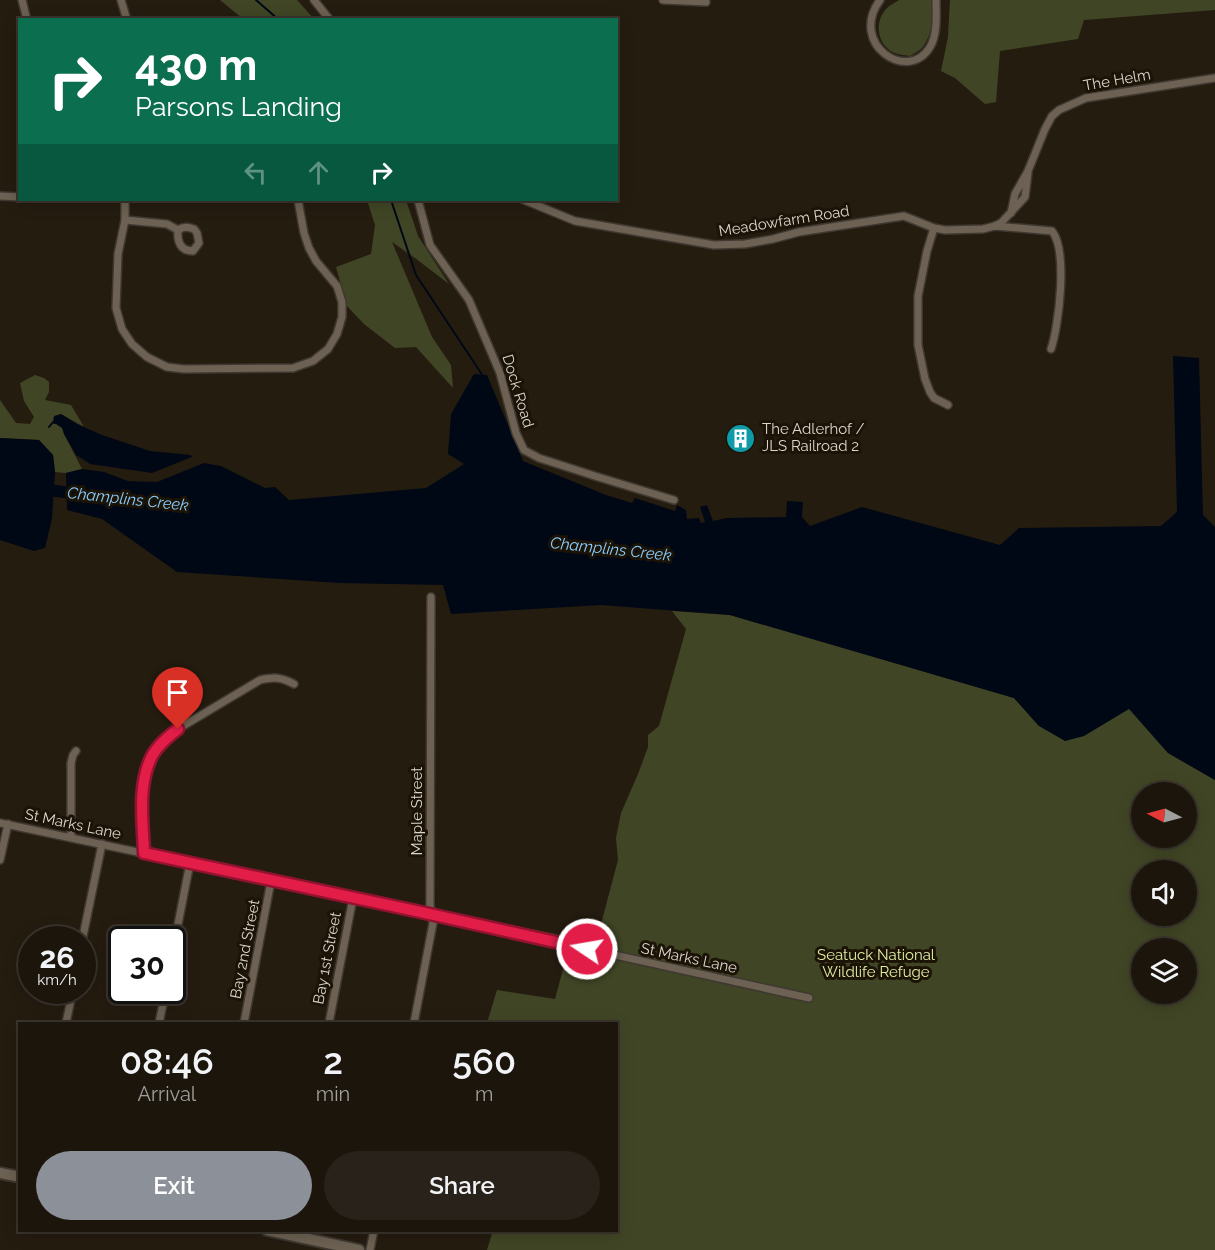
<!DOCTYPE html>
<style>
:root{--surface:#1c150c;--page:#29221a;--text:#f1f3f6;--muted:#a09f9d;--line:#3a342d;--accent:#8c9099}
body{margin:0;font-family:Raleway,sans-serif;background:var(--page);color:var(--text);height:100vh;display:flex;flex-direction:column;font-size:22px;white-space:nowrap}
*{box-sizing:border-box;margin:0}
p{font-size:20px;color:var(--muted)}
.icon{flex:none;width:33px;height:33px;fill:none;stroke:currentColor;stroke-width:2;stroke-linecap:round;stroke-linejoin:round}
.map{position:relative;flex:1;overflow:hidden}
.panel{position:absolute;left:18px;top:1022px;width:600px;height:210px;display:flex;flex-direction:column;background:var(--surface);border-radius:0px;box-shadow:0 3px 15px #0003,0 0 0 2px var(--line)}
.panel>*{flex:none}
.guide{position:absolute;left:18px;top:18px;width:600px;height:183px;border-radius:0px;box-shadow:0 3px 15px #0003,0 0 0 2px var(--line);background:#0b6e4f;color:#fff;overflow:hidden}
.needle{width:39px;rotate:276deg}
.controls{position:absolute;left:1131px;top:782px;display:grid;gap:12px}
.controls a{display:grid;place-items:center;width:66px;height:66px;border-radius:50%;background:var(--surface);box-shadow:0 3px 15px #0003,0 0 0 2px var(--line);font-size:30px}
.speed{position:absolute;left:18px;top:926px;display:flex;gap:12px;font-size:30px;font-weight:700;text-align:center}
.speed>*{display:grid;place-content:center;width:78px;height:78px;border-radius:50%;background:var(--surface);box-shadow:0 3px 15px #0003,0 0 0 2px var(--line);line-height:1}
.speed small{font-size:15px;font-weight:400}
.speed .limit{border:3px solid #111;border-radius:9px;background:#fff;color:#111}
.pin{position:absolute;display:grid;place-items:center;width:51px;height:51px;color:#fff;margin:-62px -26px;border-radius:50% 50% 50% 0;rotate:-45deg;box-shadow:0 0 6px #0007}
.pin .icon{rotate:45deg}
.me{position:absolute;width:66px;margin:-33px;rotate:282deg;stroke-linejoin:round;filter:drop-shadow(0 0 4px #0008)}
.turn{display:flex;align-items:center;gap:21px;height:126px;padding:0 18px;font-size:27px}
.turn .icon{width:78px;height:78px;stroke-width:2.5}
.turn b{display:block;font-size:42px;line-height:51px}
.lanes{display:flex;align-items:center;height:57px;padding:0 18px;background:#0003;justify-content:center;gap:30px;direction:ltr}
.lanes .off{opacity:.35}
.eta{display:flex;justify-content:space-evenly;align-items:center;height:102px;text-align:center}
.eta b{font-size:36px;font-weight:600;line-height:42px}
.primary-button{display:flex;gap:12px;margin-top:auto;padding:12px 18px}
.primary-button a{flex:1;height:69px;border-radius:36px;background:var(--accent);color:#fff;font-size:24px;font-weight:600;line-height:69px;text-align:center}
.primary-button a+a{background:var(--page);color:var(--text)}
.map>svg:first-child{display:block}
.green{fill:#404625;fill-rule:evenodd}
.water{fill:#000815}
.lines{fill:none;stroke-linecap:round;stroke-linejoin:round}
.stream{stroke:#000815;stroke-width:2}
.river{stroke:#000815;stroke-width:12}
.street-casing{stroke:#3f3831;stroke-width:10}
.secondary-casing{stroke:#3f3831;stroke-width:14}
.street{stroke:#6c6152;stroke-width:7}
.secondary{stroke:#6c6152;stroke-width:10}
.route-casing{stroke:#92132f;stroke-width:15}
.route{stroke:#e11d48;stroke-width:10}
.labels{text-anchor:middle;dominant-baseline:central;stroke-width:6;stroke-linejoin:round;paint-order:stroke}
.street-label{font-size:15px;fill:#dbd5cd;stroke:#1c1307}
.poi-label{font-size:15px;fill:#dbd5cd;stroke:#1c1307;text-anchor:start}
.park-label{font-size:15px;fill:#e0eea2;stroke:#1c1307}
.water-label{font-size:16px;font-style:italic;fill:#88cdfe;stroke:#1c1307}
</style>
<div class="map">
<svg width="1215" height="1250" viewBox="0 0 1215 1250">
<rect width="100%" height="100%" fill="#251c10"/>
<g class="green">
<path d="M220 0H297L314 19H243Z"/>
<path d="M899 0H932C936 13 931 38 922 48 919 51 913 54 910 56 902 55 893 54 887 48 876 37 876 19 887 8 890 5 896 2 899 0Z"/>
<path d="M950 0H1215V10L1084 20 1078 39 1000 51 996 102 985 104 955 78 941 71 948 37Z"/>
<path d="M367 200H406L418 236 449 284 415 258 392 242 432 337 451 365 453 388 416 347 395 348 364 324 347 306 336 267 371 254 375 225Z"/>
<path d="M35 375 44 378 49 382V392L45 400 71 405 84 427 61 414 64 434 82 469 66 473 55 472 53 455 39 440 0 438V400L16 423 30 424 34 417 24 401 20 383Z"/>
<path d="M672 611 730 615 1014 698 1039 726 1123 712 1129 708 1168 753 1215 780V1250H487L493 1230H616V1023H487L497 990 555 999 569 947 435 916 430 908 599 943 597 939 618 860 616 838 621 813 638 774 648 747V735L659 726 686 629ZM1142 792H1186V837H1142ZM1142 870H1186V915H1142ZM1142 948H1186V993H1142Z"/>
</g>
<g class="water">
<path d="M1173 356 1199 358 1203 515 1215 527V780L1168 753 1129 709 1084 736 1065 741 1039 726 1014 698 730 615 601 605 451 614 443 585 339 583 177 572 102 519 67 510 66 473 82 469 104 472 128 481 157 482 204 463 221 466 265 488 275 487 289 500 426 488 464 464 448 454 451 414 474 374 487 375 523 461 606 495 632 503 635 498 675 511 677 505 686 510 687 519 699 518 701 523 705 522 700 507 707 505 713 521 727 518 786 517 787 501 803 502 802 517 810 526 862 507 1000 545 1019 528 1161 526 1177 512Z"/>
<path d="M61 414 77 424 102 435 150 451 191 455 192 457 152 473 90 464 76 455 64 434 62 428 53 422 54 416Z"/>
<path d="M0 438 39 440 53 455 55 472 52 519 45 548 34 551 0 540Z"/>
</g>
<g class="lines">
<g class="stream">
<path d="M256 0 279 20"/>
<path d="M391 200 416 275 483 376"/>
<path d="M49 427 53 422 55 423"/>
</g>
<path class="river" d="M39 489 81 494"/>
<defs>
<g id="street">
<path d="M22 0 27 20"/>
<path d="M121 0 127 20"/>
<path d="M314 0 330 20"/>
<path d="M663 0 706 2"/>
<path d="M880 0C848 44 908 84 930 47 938 34 936 14 936 0"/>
<path d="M0 196 20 197"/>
<path d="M125 200V220L118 254 116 308 122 329 132 344 147 357 167 367 184 369 293 368 313 361 328 349 337 334 342 317V302L337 286 316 261 309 248 304 233 298 200"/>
<path d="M418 200 430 245 469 300 500 373 516 433 524 450 539 458 598 477 674 500"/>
<path d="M524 200 575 221 714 245 745 244 773 239 799 232 904 216 934 228 945 230 983 229 995 226 1052 231C1068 251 1059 325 1051 349"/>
<path d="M1011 213 1015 194 1028 171 1045 129 1052 116 1059 110 1086 98 1215 78"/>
<path d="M125 220 167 224 178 230C184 226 188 227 194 229L197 233 199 243 193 251C180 251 177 241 178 230"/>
<path d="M995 226 1001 223 1025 197 1028 173"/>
<path d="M934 228 927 251 918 296V345L925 379 930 392 934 398 948 405"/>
<path d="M0 823 416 911 809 998"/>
<path d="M71 837V763L73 755 76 751"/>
<path d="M144 853 143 789 145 773 153 755 165 740 178 729 260 680C274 677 281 677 294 684"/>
<path d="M0 860 8 824"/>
<path d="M82 941 102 844"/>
<path d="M172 955 190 863"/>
<path d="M66 1023 73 990"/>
<path d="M159 1023 166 990"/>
<path d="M244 1023 271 881"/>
<path d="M329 1023 353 898"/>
<path d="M414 1023 433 923 430 905 431 597"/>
<path d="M370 1250 374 1230"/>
</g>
<g id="secondary">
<path d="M0 1173 20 1177"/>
<path d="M267 1230 359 1250"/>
</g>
</defs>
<use href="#street" class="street-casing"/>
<use href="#secondary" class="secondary-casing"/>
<use href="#street" class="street"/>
<use href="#secondary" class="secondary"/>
</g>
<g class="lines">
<defs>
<path id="route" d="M178 729C168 737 158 745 152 756 137 785 143 822 144 853L416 911 587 949"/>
</defs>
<use href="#route" class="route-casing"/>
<use href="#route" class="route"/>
</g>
<defs>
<symbol id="building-disc" viewBox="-11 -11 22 22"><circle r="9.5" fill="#0f9aa8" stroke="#1c1307"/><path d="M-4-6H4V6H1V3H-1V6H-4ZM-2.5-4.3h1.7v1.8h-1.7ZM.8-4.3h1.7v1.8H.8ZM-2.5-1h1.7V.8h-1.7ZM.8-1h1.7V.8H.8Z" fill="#fff"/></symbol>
</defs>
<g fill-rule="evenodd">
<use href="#building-disc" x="724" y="422" width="33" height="33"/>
</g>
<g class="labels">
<g class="street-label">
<text transform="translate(1117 80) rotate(-10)">The Helm</text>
<text transform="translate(784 221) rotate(-9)">Meadowfarm Road</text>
<text transform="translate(518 391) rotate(73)">Dock Road</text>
<text transform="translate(417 811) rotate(-90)">Maple Street</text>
<text transform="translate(73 824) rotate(12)">St Marks Lane</text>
<text transform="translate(245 949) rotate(-79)">Bay 2nd Street</text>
<text transform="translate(327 958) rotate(-79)">Bay 1st Street</text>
<text transform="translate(689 958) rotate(12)">St Marks Lane</text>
</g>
<g class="poi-label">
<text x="762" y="429">The Adlerhof /<tspan x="762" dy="17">JLS Railroad 2</tspan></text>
</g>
<g class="park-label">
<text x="876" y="955">Seatuck National<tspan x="876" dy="17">Wildlife Refuge</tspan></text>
</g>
<g class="water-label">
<text transform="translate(128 499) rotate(6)">Champlins Creek</text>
<text transform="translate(611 549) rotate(6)">Champlins Creek</text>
</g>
</g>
</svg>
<div class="controls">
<a><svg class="needle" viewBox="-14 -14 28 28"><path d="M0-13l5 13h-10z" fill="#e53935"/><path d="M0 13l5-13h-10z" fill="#a09f9d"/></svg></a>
<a><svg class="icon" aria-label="sound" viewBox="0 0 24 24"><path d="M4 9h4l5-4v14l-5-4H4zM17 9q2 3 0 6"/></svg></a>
<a><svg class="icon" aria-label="layers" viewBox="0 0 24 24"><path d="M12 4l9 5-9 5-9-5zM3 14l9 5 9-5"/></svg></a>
</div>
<div class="speed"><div>26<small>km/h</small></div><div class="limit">30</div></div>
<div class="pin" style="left:178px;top:729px;background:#d93025"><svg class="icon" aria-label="arrive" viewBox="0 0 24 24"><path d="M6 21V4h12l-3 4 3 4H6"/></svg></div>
<svg class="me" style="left:587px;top:949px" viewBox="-20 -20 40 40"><circle r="17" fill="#e11d48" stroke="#fff" stroke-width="3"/><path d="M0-11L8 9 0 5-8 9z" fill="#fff"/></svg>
<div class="guide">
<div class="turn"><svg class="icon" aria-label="right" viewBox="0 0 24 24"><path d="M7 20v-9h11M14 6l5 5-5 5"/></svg><div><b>430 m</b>Parsons Landing</div></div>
<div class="lanes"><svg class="icon off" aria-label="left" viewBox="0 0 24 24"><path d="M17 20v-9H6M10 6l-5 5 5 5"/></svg><svg class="icon off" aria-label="ahead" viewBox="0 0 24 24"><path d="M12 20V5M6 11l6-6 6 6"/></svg><svg class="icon" aria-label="right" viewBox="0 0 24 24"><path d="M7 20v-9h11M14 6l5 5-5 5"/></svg></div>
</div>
<section class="panel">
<div class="eta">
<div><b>08:46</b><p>Arrival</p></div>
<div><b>2</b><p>min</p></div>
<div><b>560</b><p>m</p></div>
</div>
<div class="primary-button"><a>Exit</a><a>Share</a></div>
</section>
</div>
